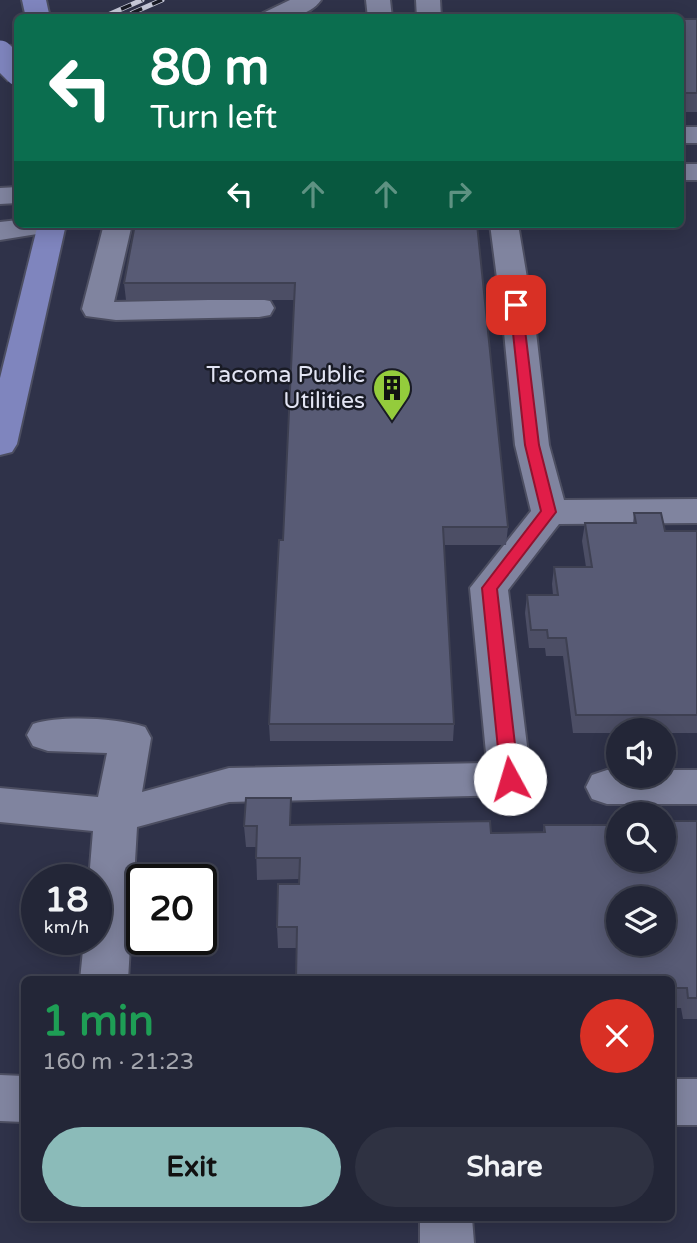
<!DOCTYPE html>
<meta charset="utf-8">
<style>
:root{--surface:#232637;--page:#2f3242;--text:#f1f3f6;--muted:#a3a5ad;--line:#404352;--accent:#8bbbb9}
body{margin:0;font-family:"Varela Round",sans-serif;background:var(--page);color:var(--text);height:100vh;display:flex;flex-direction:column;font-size:26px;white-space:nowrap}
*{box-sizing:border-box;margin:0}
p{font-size:23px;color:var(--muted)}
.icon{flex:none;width:38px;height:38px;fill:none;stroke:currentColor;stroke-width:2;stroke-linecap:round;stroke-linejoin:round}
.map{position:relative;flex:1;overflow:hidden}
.drawer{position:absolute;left:21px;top:976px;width:654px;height:245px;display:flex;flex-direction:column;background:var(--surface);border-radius:10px;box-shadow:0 4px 18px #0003,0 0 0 2px var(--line)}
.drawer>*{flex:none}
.guide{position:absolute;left:14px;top:14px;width:670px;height:214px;border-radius:10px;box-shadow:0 4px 18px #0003,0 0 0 2px var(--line);background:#0b6e4f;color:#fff;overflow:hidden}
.fabs{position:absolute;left:606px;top:718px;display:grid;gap:14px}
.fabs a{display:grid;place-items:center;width:70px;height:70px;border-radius:50%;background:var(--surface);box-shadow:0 4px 18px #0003,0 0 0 2px var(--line);font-size:35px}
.speed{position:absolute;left:21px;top:864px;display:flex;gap:14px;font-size:35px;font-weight:700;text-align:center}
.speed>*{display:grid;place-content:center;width:91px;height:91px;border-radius:50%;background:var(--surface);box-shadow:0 4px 18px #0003,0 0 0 2px var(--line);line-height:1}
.speed small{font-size:18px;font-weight:400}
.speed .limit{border:4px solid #111;border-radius:10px;background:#fff;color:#111}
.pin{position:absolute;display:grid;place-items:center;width:60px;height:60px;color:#fff;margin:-30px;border-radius:14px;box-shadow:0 4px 10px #0006}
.me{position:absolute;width:77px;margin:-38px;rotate:354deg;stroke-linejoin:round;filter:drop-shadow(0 0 5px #0008)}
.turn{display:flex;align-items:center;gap:24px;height:147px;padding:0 21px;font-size:32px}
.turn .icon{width:91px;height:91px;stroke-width:2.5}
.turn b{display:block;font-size:49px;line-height:60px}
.lanes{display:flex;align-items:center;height:66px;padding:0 21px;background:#0003;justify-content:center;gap:35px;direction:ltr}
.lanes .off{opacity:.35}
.round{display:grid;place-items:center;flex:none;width:74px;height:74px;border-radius:37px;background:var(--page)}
.summary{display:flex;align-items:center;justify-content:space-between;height:119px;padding:0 21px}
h1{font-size:42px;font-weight:700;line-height:52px;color:#1e9e55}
.cta{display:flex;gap:14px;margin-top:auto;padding:14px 21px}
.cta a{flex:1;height:80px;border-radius:42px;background:var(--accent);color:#111;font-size:28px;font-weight:700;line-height:80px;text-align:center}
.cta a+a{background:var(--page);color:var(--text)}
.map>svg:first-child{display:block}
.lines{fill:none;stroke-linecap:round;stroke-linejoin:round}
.minor-casing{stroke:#4c4e61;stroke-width:4}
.major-casing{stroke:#4c4e61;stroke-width:4}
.minor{fill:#80849f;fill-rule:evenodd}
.major{fill:#7f85be;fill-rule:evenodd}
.rail-casing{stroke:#c6c8d8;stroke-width:5}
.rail{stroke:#191b25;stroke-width:3.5;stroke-dasharray:11;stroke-linecap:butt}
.major-bridge-casing{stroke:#4c4e61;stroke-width:30;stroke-linecap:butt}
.major-bridge{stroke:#7f85be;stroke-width:27}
.wall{fill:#4c4e65}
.building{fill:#585b75;stroke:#3e4052;stroke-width:2;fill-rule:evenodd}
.route{fill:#e11d48;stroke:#92132f;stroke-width:2}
.labels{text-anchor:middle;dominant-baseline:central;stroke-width:5;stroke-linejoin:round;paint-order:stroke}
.poi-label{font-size:23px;fill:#e2e4f3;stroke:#191b25;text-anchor:end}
</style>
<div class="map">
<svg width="697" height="1243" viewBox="0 0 697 1243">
<rect width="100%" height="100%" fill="#2f3249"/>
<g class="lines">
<defs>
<g id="minor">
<path d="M290 0H321C308 19 280 18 259 18L263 13Z"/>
<path d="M366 0H390L392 18H368Z"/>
<path d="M416 0H440L441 18H417Z"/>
<rect x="681" y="127" width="16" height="16"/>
<rect x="681" y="164" width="16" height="16"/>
<path d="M18 187V203L0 204V188Z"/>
<path d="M18 220V224H66L62 230 0 240V222Z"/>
<path d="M104 224H132L114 302 259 299 270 301 274 308 270 315 259 317 116 320 86 316 82 309Z"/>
<path d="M490 224H518L536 332 549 445 564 500 697 499V523L559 524 508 590 531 779 525 791 510 795 229 802 137 827 128 980H80L84 940H96V880H89L93 831 0 822V788L98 797 107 753 48 751 33 746 27 735 33 724C61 715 117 718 145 727L151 738 142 792 229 768 487 763 470 588 531 511 515 445 504 332Z"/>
<path d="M607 770H618V775H663V770H697V804H607L592 799 586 787 592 775Z"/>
<path d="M0 1075 24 1076V1122L0 1121Z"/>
<rect x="672" y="1079" width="25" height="46"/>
<path d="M420 1218H472L474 1243H420Z"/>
</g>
<g id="major">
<path d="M22 0H46L50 18H26Z"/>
<path d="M38 224H66L17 444 12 452 0 455V378Z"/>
</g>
</defs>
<use href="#minor" class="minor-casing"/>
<use href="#major" class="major-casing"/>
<use href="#minor" class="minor"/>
<use href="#major" class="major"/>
<defs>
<g id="rail">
<path d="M132 13 162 0"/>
<path d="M101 18 142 0"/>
<path d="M0 66 18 59"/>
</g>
</defs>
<use href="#rail" class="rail-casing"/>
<use href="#rail" class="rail"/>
<defs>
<path id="major-bridge" d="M0 54 18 72"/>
</defs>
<use href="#major-bridge" class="major-bridge-casing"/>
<use href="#major-bridge" class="major-bridge"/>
</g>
<g class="wall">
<rect x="681" y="19" width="16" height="93"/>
<path d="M477 224 508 527 506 545H444L454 724 453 741H270L269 724 283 540 294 300H126L124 283Z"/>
<path d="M634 513 665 531H697V733H663V730H618V733H573L563 656H546L545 648H529L525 613 527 595H553L552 584 554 567H586L582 541 585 523H633Z"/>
<path d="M697 821V1019H683L681 1008H672V980L297 948H278L277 927 299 884 300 879 257 880 256 847H246L244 826 491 833 543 832 544 825 608 832 618 859Z"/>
</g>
<g class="building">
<rect x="681" y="19" width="16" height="74"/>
<path d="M135 224H477L508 527H443L454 724H269L279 540H283L295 283H124Z"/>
<path d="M634 513H661L665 531H697V715H576L566 638H548L547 630H531L527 595H558L554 567H592L585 523H636Z"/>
<path d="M246 798H291L290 825 490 821 491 833 545 832 544 825H607L608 832H618V859H663V821H697V998H688L687 988H672V980H296L297 927H277L278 884H299L300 858H256L257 826H244ZM618 898H663V943H618Z"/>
</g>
<path class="route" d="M516 302 522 305 539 445 556 512 497 589 519 779 516 784H504L501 779 482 588 541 511 525 445 510 305Z"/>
<defs>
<symbol id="building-pin" viewBox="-11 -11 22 30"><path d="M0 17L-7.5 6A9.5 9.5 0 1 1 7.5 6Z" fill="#94cc3c" stroke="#191b25"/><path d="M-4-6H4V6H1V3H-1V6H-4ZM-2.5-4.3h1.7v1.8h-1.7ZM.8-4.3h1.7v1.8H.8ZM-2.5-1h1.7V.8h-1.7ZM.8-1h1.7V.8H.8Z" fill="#111"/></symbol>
</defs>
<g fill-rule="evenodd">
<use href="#building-pin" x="370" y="366" width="44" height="60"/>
</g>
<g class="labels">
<g class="poi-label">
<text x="365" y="375">Tacoma Public<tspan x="365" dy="26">Utilities</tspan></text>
</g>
</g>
</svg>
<div class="fabs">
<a><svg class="icon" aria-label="sound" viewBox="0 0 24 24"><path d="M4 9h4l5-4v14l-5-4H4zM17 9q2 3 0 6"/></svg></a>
<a><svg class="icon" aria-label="search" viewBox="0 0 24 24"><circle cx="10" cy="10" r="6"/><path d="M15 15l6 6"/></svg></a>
<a><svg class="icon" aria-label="layers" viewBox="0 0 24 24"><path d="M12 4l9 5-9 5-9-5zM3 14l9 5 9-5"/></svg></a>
</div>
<div class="speed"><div>18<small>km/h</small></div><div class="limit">20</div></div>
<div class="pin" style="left:516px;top:305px;background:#d93025"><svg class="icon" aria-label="arrive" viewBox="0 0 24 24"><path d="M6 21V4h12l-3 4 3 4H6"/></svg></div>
<svg class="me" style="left:510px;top:779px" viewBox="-20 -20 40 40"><circle r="19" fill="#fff"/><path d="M0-13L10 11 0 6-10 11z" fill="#e11d48"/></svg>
<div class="guide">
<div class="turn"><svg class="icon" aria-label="left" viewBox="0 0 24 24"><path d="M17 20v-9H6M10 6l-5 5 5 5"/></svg><div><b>80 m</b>Turn left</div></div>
<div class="lanes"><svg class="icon" aria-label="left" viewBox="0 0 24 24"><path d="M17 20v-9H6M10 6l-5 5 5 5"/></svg><svg class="icon off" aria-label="ahead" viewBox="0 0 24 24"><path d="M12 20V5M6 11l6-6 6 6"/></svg><svg class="icon off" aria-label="ahead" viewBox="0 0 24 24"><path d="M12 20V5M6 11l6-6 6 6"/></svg><svg class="icon off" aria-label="right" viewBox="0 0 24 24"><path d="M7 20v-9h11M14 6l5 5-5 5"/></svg></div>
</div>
<section class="drawer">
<div class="summary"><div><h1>1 min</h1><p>160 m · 21:23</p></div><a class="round" style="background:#d93025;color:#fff"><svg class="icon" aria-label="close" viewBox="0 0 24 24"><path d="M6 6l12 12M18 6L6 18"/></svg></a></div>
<div class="cta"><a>Exit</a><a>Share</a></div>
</section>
</div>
